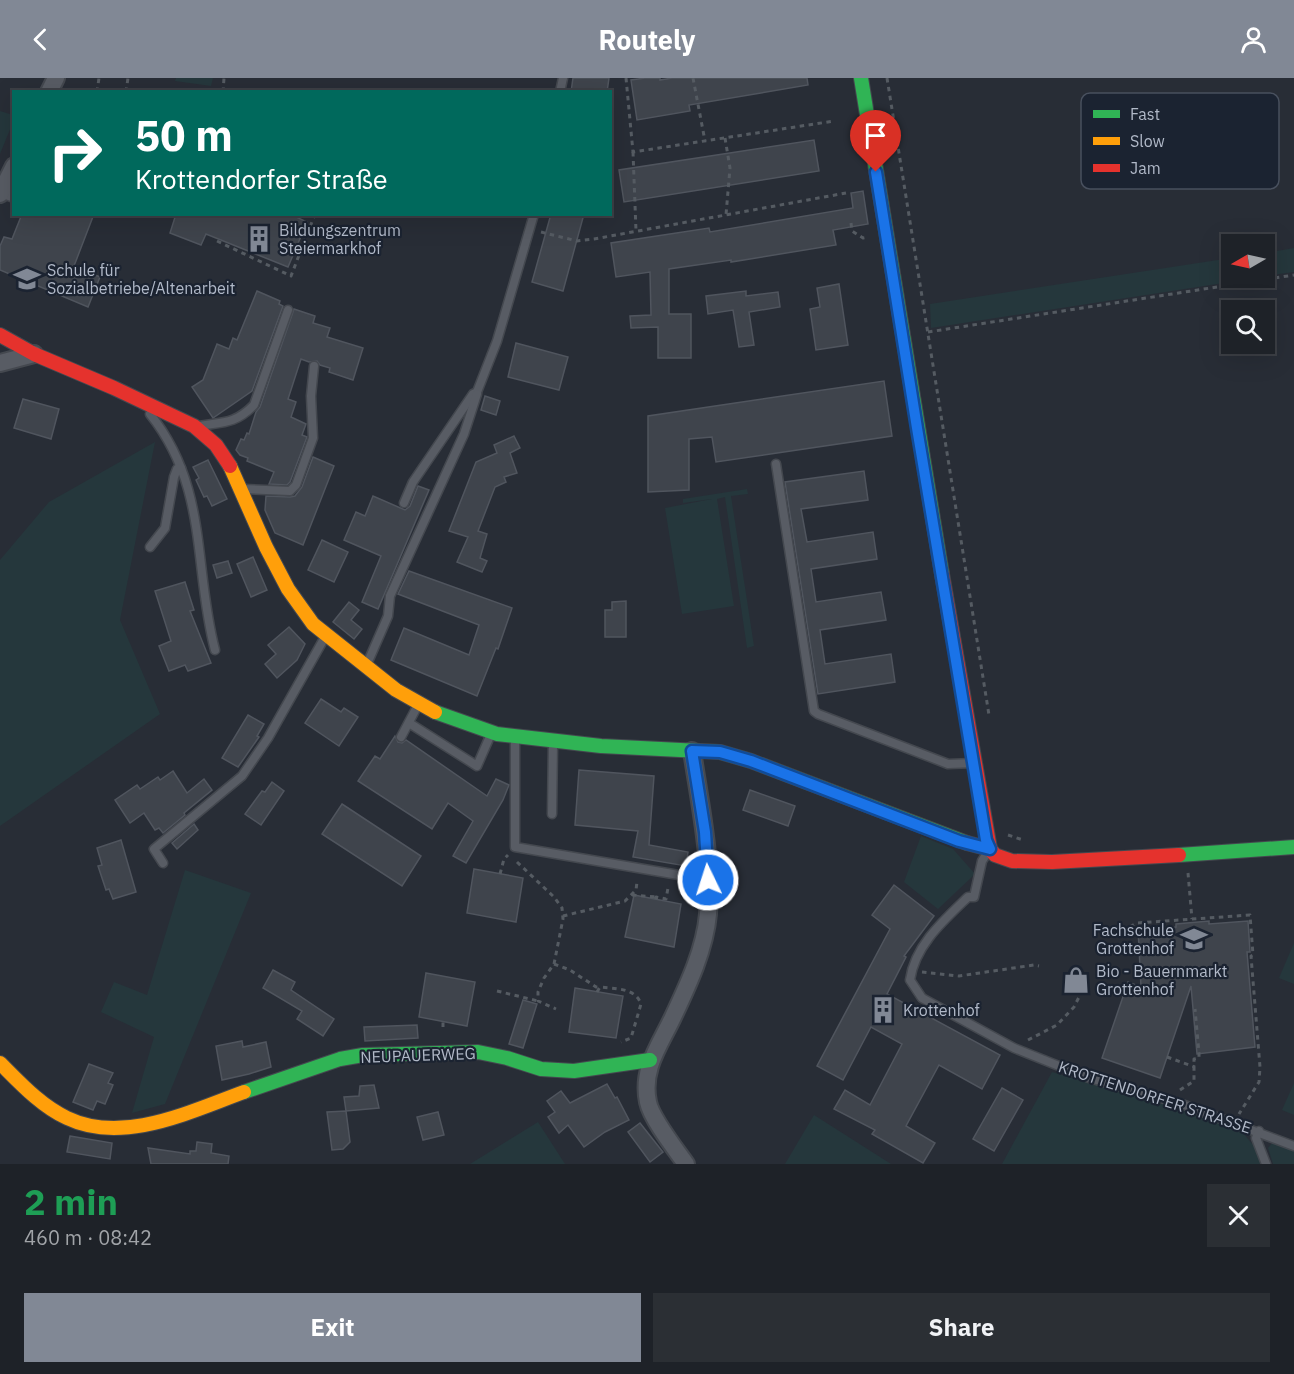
<!DOCTYPE html>
<meta charset="utf-8">
<style>
:root{--surface:#1e2228;--page:#2b2f34;--text:#f1f3f6;--muted:#a1a4a8;--line:#3c3f45;--accent:#818895}
body{margin:0;font-family:"IBM Plex Sans",sans-serif;background:var(--page);color:var(--text);height:100vh;display:flex;flex-direction:column;font-size:22px;white-space:nowrap}
*{box-sizing:border-box;margin:0}
p{font-size:20px;color:var(--muted)}
.icon{flex:none;width:33px;height:33px;fill:none;stroke:currentColor;stroke-width:2;stroke-linecap:round;stroke-linejoin:round}
.map{position:relative;height:1086px;overflow:hidden}
.side{display:flex;flex-direction:column;background:var(--surface);flex:1}
.side>*{flex:none}
.hud{position:absolute;left:12px;top:12px;width:600px;height:126px;border-radius:0px;box-shadow:0 6px 24px #0002,0 0 0 2px var(--line);background:#00695c;color:#fff;overflow:hidden}
.needle{width:39px;rotate:261deg}
.controls{position:absolute;left:1221px;top:156px;display:grid;gap:12px}
.controls a{display:grid;place-items:center;width:54px;height:54px;border-radius:0px;background:var(--surface);box-shadow:0 6px 24px #0002,0 0 0 2px var(--line);font-size:30px}
.pin{position:absolute;display:grid;place-items:center;width:51px;height:51px;color:#fff;margin:-62px -26px;border-radius:50% 50% 50% 0;rotate:-45deg;box-shadow:0 0 6px #0007}
.pin .icon{rotate:45deg}
.me{position:absolute;width:66px;margin:-33px;rotate:356deg;stroke-linejoin:round;filter:drop-shadow(0 0 4px #0008)}
.turn{display:flex;align-items:center;gap:21px;height:126px;padding:0 24px;font-size:27px}
.turn .icon{width:78px;height:78px;stroke-width:2.5}
.turn b{display:block;font-size:42px;line-height:51px}
.round{display:grid;place-items:center;flex:none;width:63px;height:63px;border-radius:0px;background:var(--page)}
.headline{display:flex;align-items:center;justify-content:space-between;height:102px;padding:0 24px}
h1{font-size:36px;font-weight:800;line-height:45px;color:#1e9e55}
.button{display:flex;gap:12px;margin-top:auto;padding:12px 24px}
.button a{flex:1;height:69px;border-radius:0px;background:var(--accent);color:#fff;font-size:24px;font-weight:800;line-height:69px;text-align:center}
.button a+a{background:var(--page);color:var(--text)}
header{display:flex;justify-content:space-between;align-items:center;height:78px;padding:0 24px;background:var(--accent);color:#fff;font-size:27px;font-weight:800}
.map>svg:first-child{display:block}
.green{fill:#25373c}
.building{fill:#3f444c;stroke:#50555e;stroke-width:1.5}
.lines{fill:none;stroke-linecap:round;stroke-linejoin:round}
.lane-casing{stroke:#44484f;stroke-width:11}
.street-casing{stroke:#44484f;stroke-width:20}
.fast-casing{stroke:#44484f;stroke-width:16}
.slow-casing{stroke:#44484f;stroke-width:16}
.jam-casing{stroke:#44484f;stroke-width:16}
.path{stroke:#555b62;stroke-width:3;stroke-dasharray:4.5 4.5;stroke-linecap:butt}
.lane{stroke:#585c64;stroke-width:8}
.street{stroke:#585c64;stroke-width:16}
.fast{stroke:#30b455;stroke-width:14}
.slow{stroke:#ff9f0a;stroke-width:14}
.jam{stroke:#e5322d;stroke-width:14}
.route-casing{stroke:#114b97;stroke-width:15}
.route{stroke:#1a73e8;stroke-width:10}
.labels{text-anchor:middle;dominant-baseline:central;stroke-width:4.5;stroke-linejoin:round;paint-order:stroke}
.poi-label{font-size:16px;fill:#b1b9c8;stroke:#1b2331;text-anchor:start}
.street-label{font-size:16px;fill:#b1b9c8;stroke:#1b2331}
.key{fill:#1b2331;stroke:#48505e;stroke-width:1.5}
.key-label{font-size:16px;fill:#b1b9c8}
</style>
<header><svg class="icon" aria-label="back" viewBox="0 0 24 24"><path d="M15 5l-7 7 7 7"/></svg>Routely<svg class="icon" aria-label="person" viewBox="0 0 24 24"><circle cx="12" cy="8" r="4"/><path d="M4 21q1-7 8-7t8 7"/></svg></header>
<div class="map">
<svg width="1294" height="1086" viewBox="0 0 1294 1086">
<rect width="100%" height="100%" fill="#282d36"/>
<g class="green">
<path d="M176 0H213L211 8 175 3Z"/>
<path d="M0 33 13 37V44L0 76Z"/>
<path d="M1294 170V194L1265 198V175Z"/>
<path d="M1231 180 1232 200H1256L931 250 930 226Z"/>
<path d="M155 364 120 542 160 636 0 748V482L49 424Z"/>
<path d="M747 411 748 416 731 418 754 568 747 570 725 419 717 421 734 528 682 536 665 430 712 421 683 425V421Z"/>
<path d="M921 758 953 771 975 796 938 831 904 804Z"/>
<path d="M185 792 251 815 165 1026 132 1035 154 959 101 934 114 904 147 917Z"/>
<path d="M1294 865V906L1279 900Z"/>
<path d="M1052 994 1216 1041 1242 1054 1254 1068 1262 1086H1002Z"/>
<path d="M1294 1005V1037L1282 1032Z"/>
<path d="M814 1037 891 1086H785Z"/>
<path d="M538 1044 565 1086H470Z"/>
<path d="M1273 1064 1294 1071V1086H1273L1268 1070Z"/>
</g>
<g class="building">
<path d="M573 0H609L607 14H571Z"/>
<path d="M645 0H660V2L672 0H807L808 7 689 27 690 33 637 42 631 2Z"/>
<path d="M814 62 819 93 624 124 619 92Z"/>
<path d="M863 113 868 146 833 152 836 167 731 184V182L669 191V236H691V280H658V249L631 250 630 238 651 237 650 194 616 199 611 165 709 150 710 154 853 130 851 115Z"/>
<path d="M22 136H94L74 188 100 199 88 229 0 192V168L4 159 12 161Z"/>
<path d="M176 136H290L307 144 288 189 206 156 201 167 170 155Z"/>
<path d="M551 136H584L563 213 532 204Z"/>
<path d="M839 206 848 267 816 272 810 231 820 229 817 210Z"/>
<path d="M257 213 280 223 279 226 283 228 252 313 213 340 192 309 203 302 217 266 229 271 233 260 237 262Z"/>
<path d="M746 213V218L778 214 780 229 749 234 754 267 739 269 733 232 708 236 706 218Z"/>
<path d="M294 231 315 238 313 245 330 250 327 259 363 270 353 302 329 294 330 290 320 287 317 283 309 284 301 281 288 321 296 324 291 339 306 346 302 357 307 359 290 404 287 407 269 406 274 394 247 383 248 380 240 377 236 372 241 361 244 362 247 355 249 356 256 334 260 329Z"/>
<path d="M516 265 568 279 559 312 508 299Z"/>
<path d="M884 303 892 358 716 384 712 359 689 361V412L648 414V338Z"/>
<path d="M485 318 500 323 496 337 481 332Z"/>
<path d="M23 321 59 331 51 361 14 350Z"/>
<path d="M514 358 520 370 510 375 517 395 504 399 506 404 495 409 478 453 487 456 480 480 487 483 482 494 457 484 468 459 449 453 476 384 497 375 494 367Z"/>
<path d="M313 379 334 388 303 467 275 455 265 432 266 418 290 419 295 418 302 409Z"/>
<path d="M208 382 227 421 212 428 207 418 204 419 196 402 199 400 193 389Z"/>
<path d="M864 393 868 422 801 431 807 464 873 454 877 481 811 491 816 524 881 514 886 542 820 552 825 586 891 576 895 604 818 616 785 404Z"/>
<path d="M418 408 429 412 378 531 362 524 381 478 344 462 356 434 365 438 373 418 405 432 410 428Z"/>
<path d="M322 462 348 474 334 504 308 492Z"/>
<path d="M253 479 267 512 251 519 237 486Z"/>
<path d="M228 483 232 495 217 500 213 487Z"/>
<path d="M409 493 512 530 498 571 496 570 477 618 391 582 404 550 469 577 479 547 398 516Z"/>
<path d="M185 504 194 532 190 533 211 585 188 593 185 587 169 593 159 568 171 563 155 513Z"/>
<path d="M626 523V559H605V532H612V524Z"/>
<path d="M349 524 359 532 351 542 362 551 354 561 333 544Z"/>
<path d="M289 549 305 566 297 582 277 600 265 586 276 576 268 567Z"/>
<path d="M321 621 341 634 344 630 358 639 339 668 305 645Z"/>
<path d="M248 637 264 646 257 658 259 659 238 689 222 680Z"/>
<path d="M395 658 398 664 402 665 406 662 487 718 496 701 509 707 503 722 466 785 453 778 473 743 448 725 432 751 358 703 375 678 380 681Z"/>
<path d="M579 692 654 698 649 767 688 774 686 788 633 779 638 753 575 747Z"/>
<path d="M173 693 187 715 204 701 212 712 184 735 185 737 163 755 159 750 155 752 144 735 130 745 115 722 137 707 140 711 158 699 160 702Z"/>
<path d="M272 704 284 713 261 747 245 736 262 713 265 714Z"/>
<path d="M750 712 795 728 788 748 743 732Z"/>
<path d="M342 726 421 778 402 808 322 756Z"/>
<path d="M194 746 198 752 177 771 172 765Z"/>
<path d="M121 762 136 814 113 821 109 811 106 812 98 788 102 787 97 770Z"/>
<path d="M474 791 523 800 516 844 467 835Z"/>
<path d="M894 807 934 838 904 878 906 879 887 916 1000 977 982 1011 939 987 906 1048 935 1065 923 1085 872 1056 875 1052 834 1031 845 1012 870 1027 902 966 871 949 843 1002 817 988 890 851 872 837Z"/>
<path d="M634 817 681 826 674 869 625 859Z"/>
<path d="M1209 843V846L1248 843 1250 874H1247L1255 969 1197 976 1191 908 1160 1000 1102 980 1128 904 1141 909 1138 850 1176 849V846Z"/>
<path d="M273 892 295 904 291 912 334 941 323 958 297 941 302 933 263 910Z"/>
<path d="M426 895 475 904 467 948 419 939Z"/>
<path d="M575 910 623 918 616 960 569 954Z"/>
<path d="M523 922 537 926 523 970 509 966Z"/>
<path d="M417 947 418 960 365 963 364 949Z"/>
<path d="M242 963 243 969 266 964 271 989 249 996 222 1002 216 968Z"/>
<path d="M89 986 113 995 108 1005 113 1007 105 1026 97 1023 93 1032 73 1024Z"/>
<path d="M607 1006 615 1020 617 1019 629 1042 605 1054 584 1069 568 1047 559 1055 548 1039 555 1034 547 1023 561 1013 570 1025Z"/>
<path d="M374 1007 379 1030 346 1033 344 1019 359 1018 360 1008Z"/>
<path d="M1002 1010 1023 1022 994 1073 973 1061Z"/>
<path d="M346 1033 350 1064 343 1071 332 1072 327 1034Z"/>
<path d="M438 1034 444 1057 423 1062 417 1039Z"/>
<path d="M640 1045 663 1074 650 1084 628 1054Z"/>
<path d="M70 1058 112 1065 110 1081 67 1074Z"/>
<path d="M197 1064 212 1066 211 1075 229 1078 228 1086H151L148 1070 190 1076V1073H196Z"/>
</g>
<g class="lines">
<defs>
<g id="lane">
<path d="M560 14 563 0"/>
<path d="M1 115 14 120"/>
<path d="M150 336C209 410 193 489 215 572"/>
<path d="M199 348C224 344 235 346 254 327L288 232"/>
<path d="M776 386 814 633 818 636 948 686 974 685"/>
<path d="M244 411 290 413 296 407 313 360 311 318 314 288"/>
<path d="M404 425 413 404 473 316 477 314 497 263 534 136"/>
<path d="M150 469 165 450 174 399 177 391 181 390"/>
<path d="M367 586 388 538 390 518 464 356 477 316"/>
<path d="M409 645 477 688 491 656"/>
<path d="M401 659 418 627"/>
<path d="M515 661V769L708 802"/>
<path d="M552 736 553 665"/>
<path d="M989 772 982 783 974 819H968C944 842 915 867 910 902L922 920 1014 970 1089 1000 1179 1025 1294 1068"/>
<path d="M163 785 154 771 242 698 268 660 325 559"/>
<path d="M1259 1053 1256 1060 1266 1086"/>
</g>
<g id="street">
<path d="M49 14 56 0"/>
<path d="M0 116 14 88"/>
<path d="M0 285 34 276"/>
<path d="M686 1086C676 1072 651 1040 648 1024 641 991 660 967 673 939 688 907 705 871 708 836 712 782 700 726 692 673"/>
</g>
<g id="fast">
<path d="M861 0 942 496"/>
<path d="M435 634 497 656 601 668 720 674 751 683 967 765"/>
<path d="M1179 777 1294 769"/>
<path d="M244 1014 340 981 363 977 478 974 507 980 541 991 574 993 650 982"/>
</g>
<g id="slow">
<path d="M230 388 266 469 288 511 313 546 396 612 435 634"/>
<path d="M0 985C20 1005 41 1028 67 1040 123 1067 191 1033 244 1014"/>
</g>
<g id="jam">
<path d="M0 257 34 276 114 310 194 348 216 367 230 388"/>
<path d="M942 496 990 771"/>
<path d="M967 765 990 771 995 777 1012 783 1052 784 1179 777"/>
</g>
</defs>
<use href="#lane" class="lane-casing"/>
<use href="#street" class="street-casing"/>
<use href="#fast" class="fast-casing"/>
<use href="#slow" class="slow-casing"/>
<use href="#jam" class="jam-casing"/>
<g class="path">
<path d="M626 0 633 74 834 43"/>
<path d="M693 0 705 63"/>
<path d="M887 0 989 637"/>
<path d="M97 14 99 0"/>
<path d="M126 14 128 0"/>
<path d="M223 14 224 0"/>
<path d="M725 60 730 90 726 137"/>
<path d="M633 74 636 153"/>
<path d="M851 145 852 153 863 160 868 159"/>
<path d="M541 154 577 163 594 161 846 115"/>
<path d="M217 163 291 198 315 136"/>
<path d="M928 254 1294 197"/>
<path d="M1008 757 1023 762"/>
<path d="M517 784 554 819 562 830 563 841 554 886 544 900 538 914V923L556 931"/>
<path d="M1188 795 1192 841"/>
<path d="M500 796 504 781 508 777"/>
<path d="M632 817 656 819"/>
<path d="M655 821 656 819 666 821 668 810"/>
<path d="M563 838 625 823 636 812 637 804"/>
<path d="M1122 853 1137 845 1250 837 1253 877 1251 878 1260 989 1259 1004 1239 1036"/>
<path d="M554 886 570 892 596 909H600"/>
<path d="M922 894 959 898 1034 887 1039 888"/>
<path d="M497 913 538 923"/>
<path d="M597 914 600 909C614 911 635 909 641 926L631 960 621 964"/>
<path d="M443 949V943"/>
<path d="M1028 962 1057 947 1074 929 1079 919"/>
<path d="M1167 979 1195 989"/>
<path d="M1180 1012 1194 1003V981L1199 980V975L1195 931"/>
</g>
<use href="#lane" class="lane"/>
<use href="#street" class="street"/>
<use href="#fast" class="fast"/>
<use href="#slow" class="slow"/>
<use href="#jam" class="jam"/>
</g>
<g class="lines">
<defs>
<path id="route" d="M708 802 705 754 692 673 720 674 751 683 959 763 990 771 986 762 917 350 876 94"/>
</defs>
<use href="#route" class="route-casing"/>
<use href="#route" class="route"/>
</g>
<defs>
<symbol id="building-bare" viewBox="-9 -9 18 18"><path d="M-4-6H4V6H1V3H-1V6H-4ZM-2.5-4.3h1.7v1.8h-1.7ZM.8-4.3h1.7v1.8H.8ZM-2.5-1h1.7V.8h-1.7ZM.8-1h1.7V.8H.8Z" fill="#818895" stroke="#1b2331" stroke-width="2.5" paint-order="stroke"/></symbol>
<symbol id="school-bare" viewBox="-9 -9 18 18"><path d="M0-5L7-2L0 1L-7-2ZM-4 1L0 2.5L4 1V4Q0 6-4 4Z" fill="#818895" stroke="#1b2331" stroke-width="2.5" paint-order="stroke"/></symbol>
<symbol id="shop-bare" viewBox="-9 -9 18 18"><path d="M-5-2.5h2.3a2.7 3.5 0 0 1 5.4 0H5L5.5 6h-11ZM-1.5-2.5h3a1.5 2.3 0 0 0-3 0Z" fill="#818895" stroke="#1b2331" stroke-width="2.5" paint-order="stroke"/></symbol>
</defs>
<g fill-rule="evenodd">
<use href="#building-bare" x="240" y="142" width="38" height="38"/>
<use href="#school-bare" x="8" y="182" width="38" height="38"/>
<use href="#school-bare" x="1175" y="842" width="38" height="38"/>
<use href="#shop-bare" x="1057" y="883" width="38" height="38"/>
<use href="#building-bare" x="864" y="913" width="38" height="38"/>
</g>
<g class="labels">
<g class="poi-label">
<text x="279" y="152">Bildungszentrum<tspan x="279" dy="18">Steiermarkhof</tspan></text>
<text x="47" y="192">Schule für<tspan x="47" dy="18">Sozialbetriebe/Altenarbeit</tspan></text>
<text x="1174" y="852" text-anchor="end">Fachschule<tspan x="1174" dy="18">Grottenhof</tspan></text>
<text x="1096" y="893">Bio - Bauernmarkt<tspan x="1096" dy="18">Grottenhof</tspan></text>
<text x="903" y="932">Krottenhof</text>
</g>
<g class="street-label">
<text transform="translate(418 977) rotate(-2)">NEUPAUERWEG</text>
<text transform="translate(1155 1019) rotate(18)">KROTTENDORFER STRASSE</text>
</g>
</g>
<rect x="1081" y="15" width="198" height="96" rx="9" class="key"/>
<rect x="1093" y="32" width="27" height="8" fill="#30b455"/>
<rect x="1093" y="59" width="27" height="8" fill="#ff9f0a"/>
<rect x="1093" y="86" width="27" height="8" fill="#e5322d"/>
<g class="key-label">
<text x="1130" y="42">Fast</text>
<text x="1130" y="69">Slow</text>
<text x="1130" y="96">Jam</text>
</g>
</svg>
<div class="controls">
<a><svg class="needle" viewBox="-14 -14 28 28"><path d="M0-13l5 13h-10z" fill="#e53935"/><path d="M0 13l5-13h-10z" fill="#a1a4a8"/></svg></a>
<a><svg class="icon" aria-label="search" viewBox="0 0 24 24"><circle cx="10" cy="10" r="6"/><path d="M15 15l6 6"/></svg></a>
</div>
<div class="pin" style="left:876px;top:94px;background:#d93025"><svg class="icon" aria-label="arrive" viewBox="0 0 24 24"><path d="M6 21V4h12l-3 4 3 4H6"/></svg></div>
<svg class="me" style="left:708px;top:802px" viewBox="-20 -20 40 40"><circle r="17" fill="#1a73e8" stroke="#fff" stroke-width="3"/><path d="M0-11L8 9 0 5-8 9z" fill="#fff"/></svg>
<div class="hud">
<div class="turn"><svg class="icon" aria-label="right" viewBox="0 0 24 24"><path d="M7 20v-9h11M14 6l5 5-5 5"/></svg><div><b>50 m</b>Krottendorfer Straße</div></div>
</div>
</div>
<section class="side">
<div class="headline"><div><h1>2 min</h1><p>460 m · 08:42</p></div><a class="round"><svg class="icon" aria-label="close" viewBox="0 0 24 24"><path d="M6 6l12 12M18 6L6 18"/></svg></a></div>
<div class="button"><a>Exit</a><a>Share</a></div>
</section>
